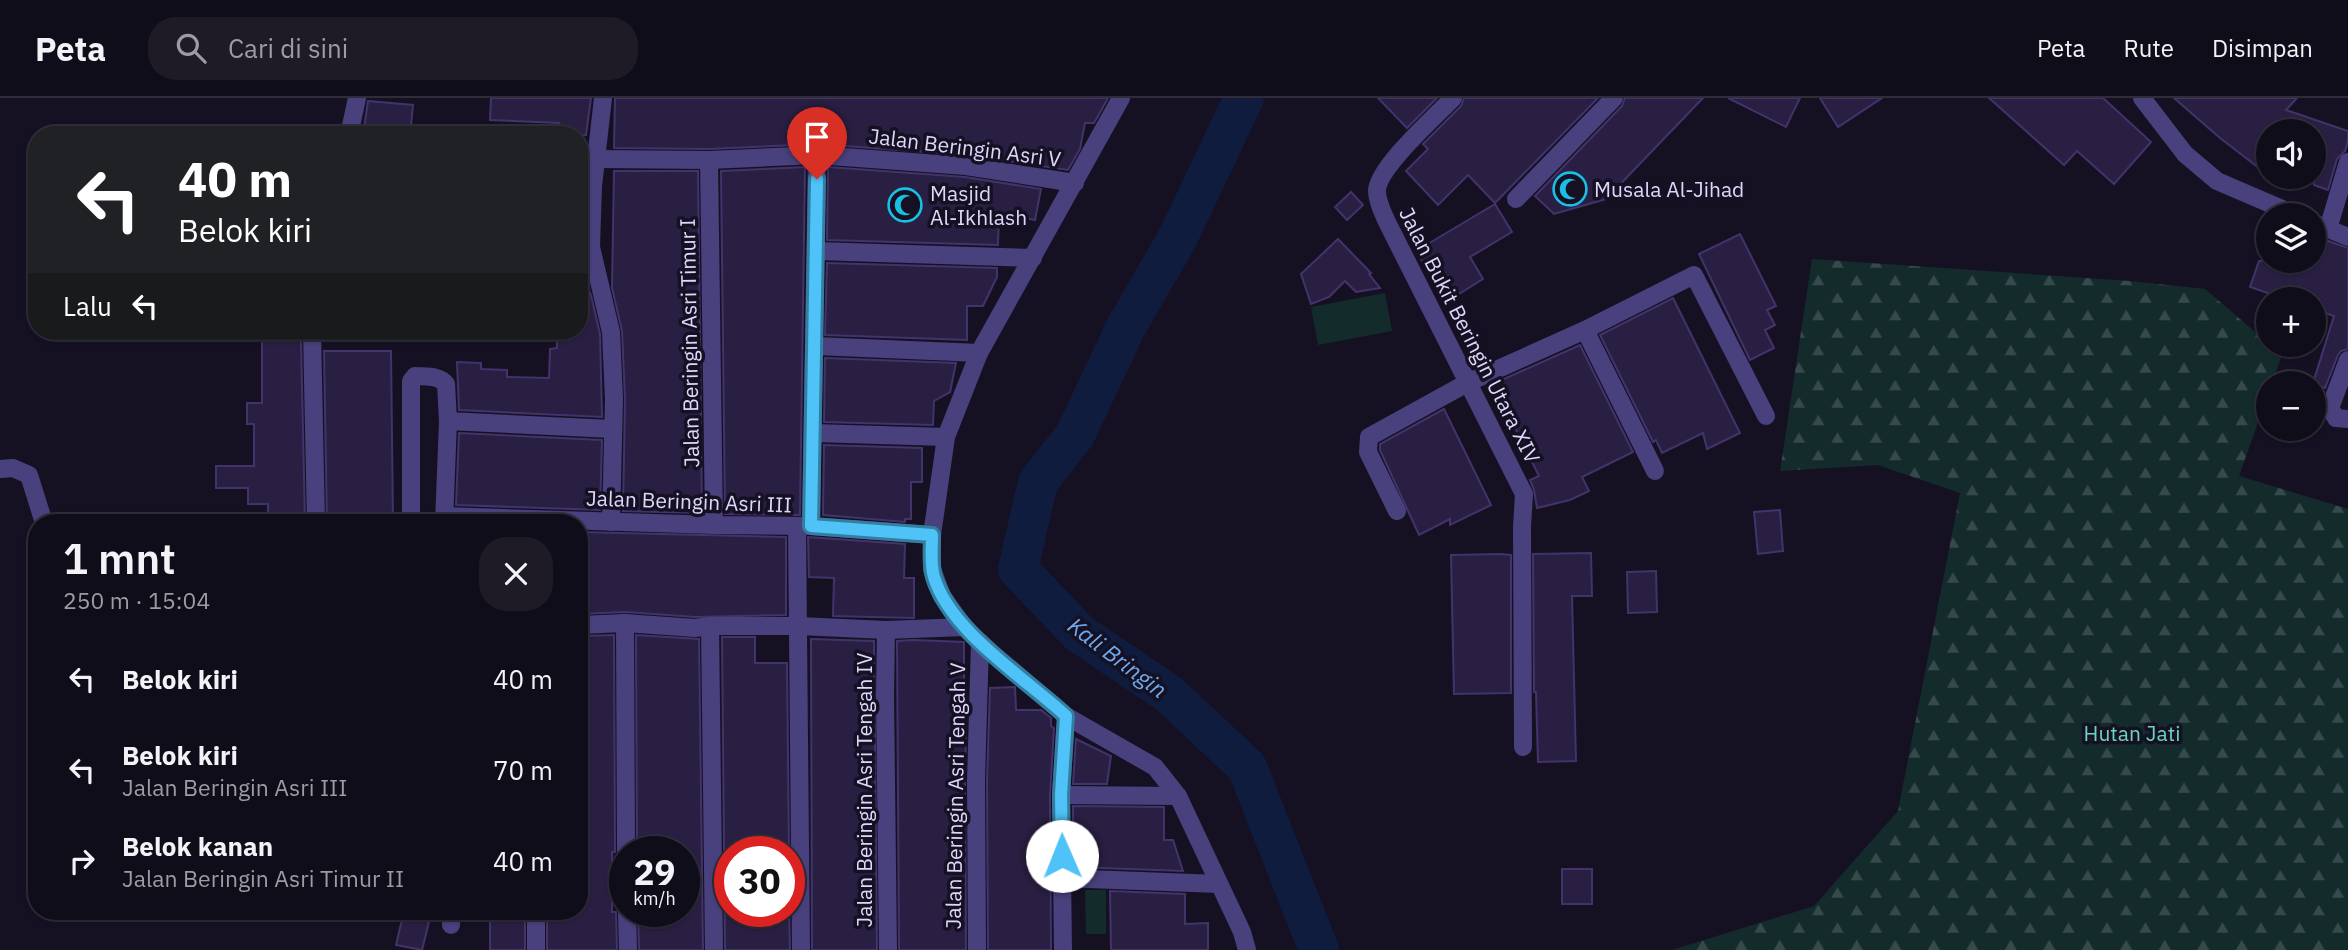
<!DOCTYPE html>
<html lang="id">
<meta charset="utf-8">
<style>
:root{--surface:#100d1a;--page:#1e1b27;--text:#f1f3f6;--muted:#9c9ca2;--line:#302d39}
body{margin:0;font-family:"IBM Plex Sans",sans-serif;background:var(--page);color:var(--text);height:100vh;display:flex;flex-direction:column;font-size:26px;white-space:nowrap}
*{box-sizing:border-box;margin:0}
p{font-size:23px;color:var(--muted)}
.icon{flex:none;width:38px;height:38px;fill:none;stroke:currentColor;stroke-width:2;stroke-linecap:round;stroke-linejoin:round}
.map{position:relative;flex:1;overflow:hidden}
.side{position:absolute;left:28px;top:416px;width:560px;height:406px;display:flex;flex-direction:column;background:var(--surface);border-radius:28px;box-shadow:0 2px 5px #0004,0 0 0 2px var(--line)}
.side>*{flex:none}
.banner{position:absolute;left:28px;top:28px;width:560px;height:214px;border-radius:28px;box-shadow:0 2px 5px #0004,0 0 0 2px var(--line);background:#202124;color:#fff;overflow:hidden}
.buttons{position:absolute;left:2256px;top:21px;display:grid;gap:14px}
.buttons a{display:grid;place-items:center;width:70px;height:70px;border-radius:50%;background:var(--surface);box-shadow:0 2px 5px #0004,0 0 0 2px var(--line);font-size:35px}
.speed{position:absolute;left:609px;top:738px;display:flex;gap:14px;font-size:35px;font-weight:700;text-align:center}
.speed>*{display:grid;place-content:center;width:91px;height:91px;border-radius:50%;background:var(--surface);box-shadow:0 2px 5px #0004,0 0 0 2px var(--line);line-height:1}
.speed small{font-size:18px;font-weight:400}
.speed .limit{border:10px solid #d22;background:#fff;color:#111}
.pin{position:absolute;display:grid;place-items:center;width:60px;height:60px;color:#fff;margin:-72px -30px;border-radius:50% 50% 50% 0;rotate:-45deg;box-shadow:0 0 7px #0007}
.pin .icon{rotate:45deg}
.me{position:absolute;width:77px;margin:-38px;rotate:359deg;stroke-linejoin:round;filter:drop-shadow(0 0 5px #0008)}
.turn{display:flex;align-items:center;gap:24px;height:147px;padding:0 35px;font-size:32px}
.turn .icon{width:91px;height:91px;stroke-width:2.5}
.turn b{display:block;font-size:49px;line-height:60px}
.then{display:flex;align-items:center;height:66px;padding:0 35px;background:#0003;gap:14px;font-size:26px}
.round{display:grid;place-items:center;flex:none;width:74px;height:74px;border-radius:28px;background:var(--page)}
.head{display:flex;align-items:center;justify-content:space-between;height:119px;padding:0 35px}
h1{font-size:42px;font-weight:600;line-height:52px}
ul{padding:0;list-style:none}
li{display:flex;align-items:center;gap:21px;height:91px;padding:0 35px}
li div{flex:1}
li b{display:block;font-size:26px}
li em{font-style:normal}
header{display:flex;align-items:center;gap:42px;box-sizing:border-box;height:98px;padding:0 35px;background:var(--surface);border-bottom:2px solid var(--line)}
header strong{font-size:33px}
nav{display:flex;gap:38px;margin-inline-start:auto;font-size:24px}
.search{width:490px;height:63px;background:var(--page);display:flex;align-items:center;gap:18px;box-sizing:border-box;padding:0 24px;border-radius:28px;color:var(--muted);font-size:26px}
.map>svg:first-child{display:block}
.green{fill:#142b2c}
.forest{fill:url(#forest-firs)}
.lines{fill:none;stroke-linecap:round;stroke-linejoin:round}
.river{stroke:#0f1c3d;stroke-width:40}
.building{fill:#291f42;stroke:#43336b;stroke-width:2}
.minor{stroke:#48417d;stroke-width:18}
.route-casing{stroke:#337fa1;stroke-width:18}
.route{stroke:#4fc3f7;stroke-width:12}
.labels{text-anchor:middle;dominant-baseline:central;stroke-width:7;stroke-linejoin:round;paint-order:stroke}
.street-label{font-size:21px;fill:#ded7fb;stroke:#151123}
.poi-label{font-size:21px;fill:#ded7fb;stroke:#151123;text-anchor:start}
.park-label{font-size:21px;fill:#6ad4c2;stroke:#151123}
.water-label{font-size:23px;font-style:italic;fill:#6faaf0;stroke:#151123}
</style>
<header>
<strong>Peta</strong>
<div class="search"><svg class="icon" aria-label="search" viewBox="0 0 24 24"><circle cx="10" cy="10" r="6"/><path d="M15 15l6 6"/></svg>Cari di sini</div>
<nav><a>Peta</a><a>Rute</a><a>Disimpan</a></nav>
</header>
<div class="map">
<svg width="2348" height="852" viewBox="0 0 2348 852">
<defs>
<pattern id="forest-firs" width="22" height="20" patternUnits="userSpaceOnUse" patternTransform="scale(1.75)"><rect width="22" height="20" fill="#142b2c"/><path d="M5 1l3.5 6h-7zM16 11l3.5 6h-7z" fill="#36494c"/></pattern>
</defs>
<rect width="100%" height="100%" fill="#151123"/>
<g class="green">
<path d="M1385 195 1392 233 1318 247 1311 209Z"/>
<path d="M1085 792H1106V836H1086Z"/>
</g>
<path class="forest" d="M1812 161 2130 183 2205 191 2282 257 2272 285H2268V296L2239 378 2348 411V852H1672L1814 808 1898 713 1960 395 1878 367 1780 373Z"/>
<g class="lines">
<path class="river" d="M1244 0 1177 141 1126 229 1075 337 1038 384 1018 471 1079 535 1169 596 1247 669 1319 852"/>
</g>
<g class="building">
<path d="M491 0H591L586 37H557L559 25 490 22Z"/>
<path d="M615 0H1108L1094 25H1085L1080 51 1068 72 967 57 818 46 709 51 614 50Z"/>
<path d="M1378 0H1437L1407 30Z"/>
<path d="M1464 0H1598L1495 105 1468 77 1438 107 1406 73 1428 51 1423 46 1461 8Z"/>
<path d="M1625 0H1703L1606 101 1554 116 1535 98 1622 8Z"/>
<path d="M1728 0H1800L1786 29Z"/>
<path d="M1820 0H1882L1838 29Z"/>
<path d="M1989 0H2103L2151 44 2114 86 2077 53 2064 67Z"/>
<path d="M2174 0H2297L2286 12 2348 33V43L2345 53 2337 61 2328 92 2314 87V33H2268V77L2220 40Z"/>
<path d="M368 3 413 7 410 37H363Z"/>
<path d="M805 69 800 417 725 416 721 73Z"/>
<path d="M828 69 965 79 1041 91 1035 122 999 115 998 147 827 142Z"/>
<path d="M614 73H698L702 415 623 413 625 301 622 233 612 190Z"/>
<path d="M1351 94 1363 107 1347 122 1335 109Z"/>
<path d="M1495 106 1512 134 1470 159 1483 181 1446 204 1416 153Z"/>
<path d="M1740 136 1776 208 1767 212 1775 227 1765 232 1774 250 1750 262 1699 156Z"/>
<path d="M2314 138 2348 150V251L2341 253 2338 257 2325 290 2313 285 2334 218 2314 211V201H2285L2250 189 2259 163H2314Z"/>
<path d="M1338 141 1371 175 1369 176 1380 190 1356 194 1345 183 1329 199 1311 206 1301 176Z"/>
<path d="M827 165 997 170V179L983 208H967V242L825 237Z"/>
<path d="M580 171 591 197 600 236 602 319 459 312 457 264 481 265V271L507 272V279L549 280 550 251 557 250V233H579Z"/>
<path d="M1673 200 1740 335 1707 351 1703 335 1662 355 1656 342 1653 344 1600 237Z"/>
<path d="M262 242H301L305 425H268V406H248V390H216V368H254V326H247V305H262Z"/>
<path d="M1580 247 1633 354 1582 379 1589 393 1570 402 1537 410 1534 392 1530 382 1539 378 1493 286Z"/>
<path d="M324 253H391L393 425H327Z"/>
<path d="M825 260 956 265 950 294 934 303 933 327 824 324Z"/>
<path d="M1444 311 1491 407 1450 427V421L1419 437 1380 352V346Z"/>
<path d="M459 335 602 342 600 412 456 407Z"/>
<path d="M824 347 922 350V384H911V421H905V424L823 417Z"/>
<path d="M1780 412 1783 453 1758 456 1754 414Z"/>
<path d="M579 434 786 439V517L695 519 626 514 579 516Z"/>
<path d="M808 439 905 446 904 480H914V520L833 518 834 480 809 479Z"/>
<path d="M1591 455 1592 498H1572L1576 663 1538 664 1536 594H1534L1533 456Z"/>
<path d="M1500 456 1511 457V595L1454 596 1451 457Z"/>
<path d="M1656 473 1657 514 1628 515 1627 474Z"/>
<path d="M614 537 615 754H612V814H616L617 852H547V814H579V538Z"/>
<path d="M636 537 699 541 703 852H639L638 814H684V754H637Z"/>
<path d="M722 539H755V565H787L789 754H730V814L789 812 790 852H725Z"/>
<path d="M811 541 874 543 877 852H812Z"/>
<path d="M914 542 964 544V590H967L965 683 966 852H899L897 543Z"/>
<path d="M1015 589 1016 612H1041L1051 620V628L1054 630 1050 697 1051 852H988L987 683 990 590Z"/>
<path d="M1076 641 1111 658 1107 686H1073Z"/>
<path d="M1073 708 1164 709V742H1173L1183 773 1073 769Z"/>
<rect x="1562" y="771" width="30" height="35"/>
<path d="M1110 793 1185 796V826L1208 825V852H1111Z"/>
<rect x="490" y="814" width="35" height="38"/>
<path d="M403 817 429 824 422 852 396 847Z"/>
</g>
<g class="lines">
<g class="minor">
<path d="M603 0 593 88 591 149 611 234 614 301 611 424"/>
<path d="M1121 0 979 255 946 339 932 437V471L942 498 964 529 992 555 1066 618 1155 669 1178 698 1242 834 1247 852"/>
<path d="M1453 0C1436 18 1377 70 1377 93 1377 104 1383 115 1387 124L1524 396 1522 429 1523 649"/>
<path d="M2142 0 2185 56 2217 83 2296 117"/>
<path d="M349 37 357 0"/>
<path d="M597 61 709 62 817 57 966 68 1075 85"/>
<path d="M709 62 714 427"/>
<path d="M1516 101 1614 0"/>
<path d="M2314 125 2348 139"/>
<path d="M2328 131 2348 64"/>
<path d="M817 153 1033 160"/>
<path d="M1585 232 1655 373"/>
<path d="M312 233 316 425"/>
<path d="M816 248 979 255"/>
<path d="M2348 262 2330 310 2336 320 2348 321"/>
<path d="M813 335 946 339"/>
<path d="M0 371 13 370 29 377 44 425"/>
<path d="M1397 413 1368 354 1369 339 1467 285 1585 232 1694 177 1766 318"/>
<path d="M444 418 714 427 811 428 932 437"/>
<path d="M411 425V283L415 278C426 279 439 277 446 286L448 323 612 331"/>
<path d="M444 425 448 323"/>
<path d="M811 428 817 57"/>
<path d="M797 429 801 852"/>
<path d="M625 525 626 754"/>
<path d="M579 527 625 525 695 530 710 528H799L886 532 964 529"/>
<path d="M710 528 714 852"/>
<path d="M886 532 885 597 888 852"/>
<path d="M1061 697 1178 698"/>
<path d="M1062 780 1219 786"/>
<path d="M451 814V827"/>
<path d="M536 814V852"/>
<path d="M627 814 628 852"/>
<path d="M977 852 976 683 980 544"/>
<path d="M1063 852 1061 697 1066 618"/>
</g>
</g>
<g class="lines">
<defs>
<path id="route" d="M817 81 811 428 932 437C932 451 930 466 934 479 950 533 1025 580 1066 618L1061 697 1062 758"/>
</defs>
<use href="#route" class="route-casing"/>
<use href="#route" class="route"/>
</g>
<defs>
<symbol id="mosque-ring" viewBox="-11 -11 22 22"><circle r="9.5" fill="#151123" stroke="#18c0e6" stroke-width="1.5"/><path d="M3.5-4.9A6 6 0 1 0 3.5 4.9A5 5 0 1 1 3.5-4.9Z" fill="#18c0e6"/></symbol>
</defs>
<g fill-rule="evenodd">
<use href="#mosque-ring" x="1551" y="72" width="38" height="38"/>
<use href="#mosque-ring" x="886" y="88" width="38" height="38"/>
</g>
<g class="labels">
<g class="street-label">
<text transform="translate(965 49) rotate(7)">Jalan Beringin Asri V</text>
<text transform="translate(1470 237) rotate(63)">Jalan Bukit Beringin Utara XIV</text>
<text transform="translate(689 245) rotate(-91)">Jalan Beringin Asri Timur I</text>
<text transform="translate(689 403) rotate(2)">Jalan Beringin Asri III</text>
<text transform="translate(864 692) rotate(-90)">Jalan Beringin Asri Tengah IV</text>
<text transform="translate(955 698) rotate(-89)">Jalan Beringin Asri Tengah V</text>
</g>
<g class="poi-label">
<text x="1594" y="91">Musala Al-Jihad</text>
<text x="930" y="95">Masjid<tspan x="930" dy="24">Al-Ikhlash</tspan></text>
</g>
<g class="park-label">
<text x="2132" y="635">Hutan Jati</text>
</g>
<g class="water-label">
<text transform="translate(1118 559) rotate(37)">Kali Bringin</text>
</g>
</g>
</svg>
<div class="buttons">
<a><svg class="icon" aria-label="sound" viewBox="0 0 24 24"><path d="M4 9h4l5-4v14l-5-4H4zM17 9q2 3 0 6"/></svg></a>
<a><svg class="icon" aria-label="layers" viewBox="0 0 24 24"><path d="M12 4l9 5-9 5-9-5zM3 14l9 5 9-5"/></svg></a>
<a>+</a>
<a>−</a>
</div>
<div class="speed"><div>29<small>km/h</small></div><div class="limit">30</div></div>
<div class="pin" style="left:817px;top:81px;background:#d93025"><svg class="icon" aria-label="arrive" viewBox="0 0 24 24"><path d="M6 21V4h12l-3 4 3 4H6"/></svg></div>
<svg class="me" style="left:1062px;top:758px" viewBox="-20 -20 40 40"><circle r="19" fill="#fff"/><path d="M0-13L10 11 0 6-10 11z" fill="#4fc3f7"/></svg>
<div class="banner">
<div class="turn"><svg class="icon" aria-label="left" viewBox="0 0 24 24"><path d="M17 20v-9H6M10 6l-5 5 5 5"/></svg><div><b>40 m</b>Belok kiri</div></div>
<div class="then">Lalu<svg class="icon" aria-label="left" viewBox="0 0 24 24"><path d="M17 20v-9H6M10 6l-5 5 5 5"/></svg></div>
</div>
<section class="side">
<div class="head"><div><h1>1 mnt</h1><p>250 m · 15:04</p></div><a class="round"><svg class="icon" aria-label="close" viewBox="0 0 24 24"><path d="M6 6l12 12M18 6L6 18"/></svg></a></div>
<ul>
<li><svg class="icon" aria-label="left" viewBox="0 0 24 24"><path d="M17 20v-9H6M10 6l-5 5 5 5"/></svg><div><b>Belok kiri</b></div><em>40 m</em></li>
<li><svg class="icon" aria-label="left" viewBox="0 0 24 24"><path d="M17 20v-9H6M10 6l-5 5 5 5"/></svg><div><b>Belok kiri</b><p>Jalan Beringin Asri III</p></div><em>70 m</em></li>
<li><svg class="icon" aria-label="right" viewBox="0 0 24 24"><path d="M7 20v-9h11M14 6l5 5-5 5"/></svg><div><b>Belok kanan</b><p>Jalan Beringin Asri Timur II</p></div><em>40 m</em></li>
</ul>
</section>
</div>
